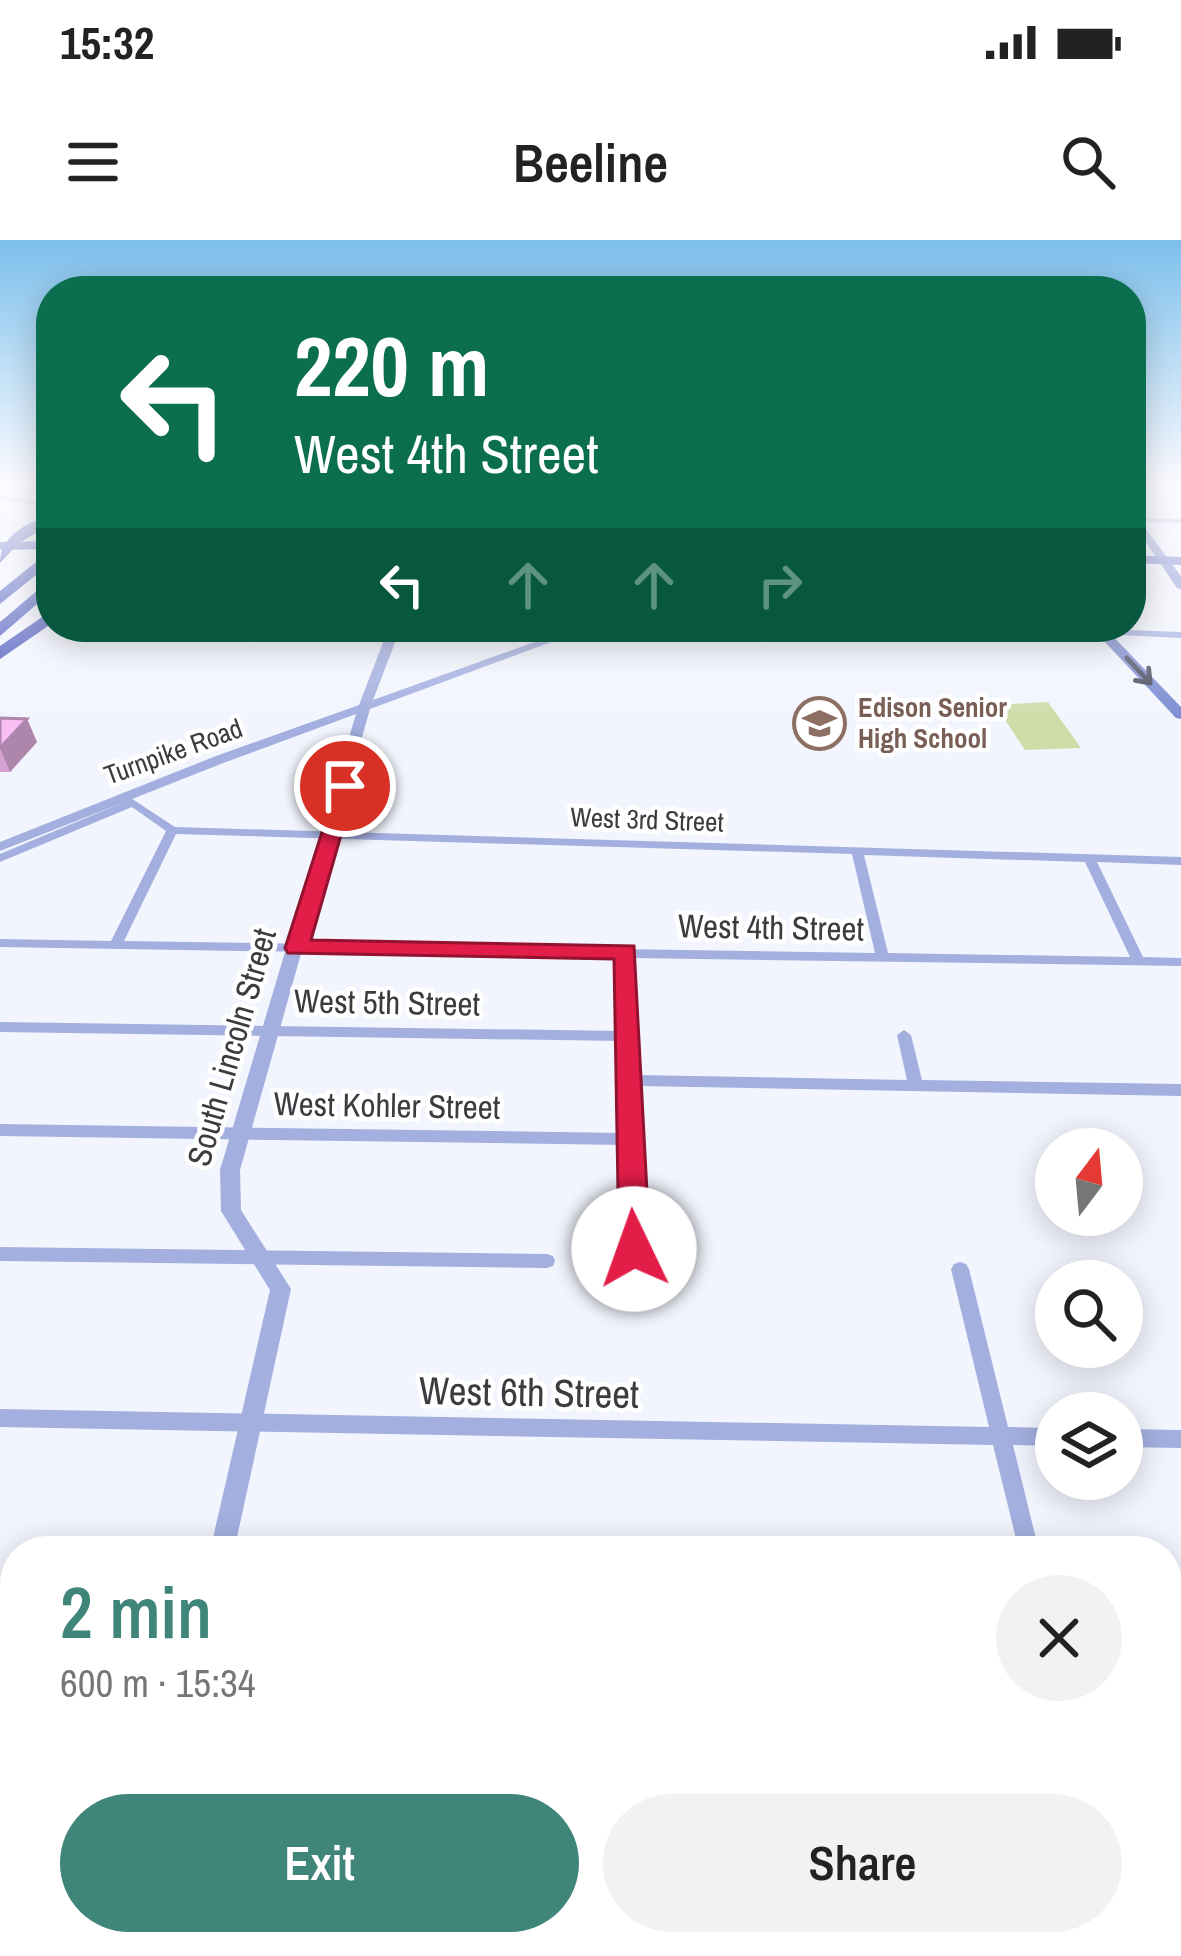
<!DOCTYPE html>
<meta charset="utf-8">
<style>
:root{--surface:#fff;--page:#f2f2f2;--text:#222;--muted:#767676;--accent:#40857a}
body{margin:0;font-family:"Archivo Narrow",sans-serif;background:var(--page);color:var(--text);height:100vh;display:flex;flex-direction:column;font-size:45px;white-space:nowrap}
*{box-sizing:border-box;margin:0}
p{font-size:39px;color:var(--muted)}
.icon{flex:none;width:66px;height:66px;fill:none;stroke:currentColor;stroke-width:2;stroke-linecap:round;stroke-linejoin:round}
.map{position:relative;flex:1;overflow:hidden}
.details{position:absolute;left:0px;top:1296px;width:1182px;height:420px;display:flex;flex-direction:column;background:var(--surface);border-radius:48px 48px 0 0;box-shadow:0 6px 30px #0003}
.details>*{flex:none}
.hud{position:absolute;left:36px;top:36px;width:1110px;height:366px;border-radius:48px;box-shadow:0 6px 30px #0003;background:#0b6e4f;color:#fff;overflow:hidden}
.needle{width:78px;rotate:16deg}
.fabs{position:absolute;left:1035px;top:888px;display:grid;gap:24px}
.fabs a{display:grid;place-items:center;width:108px;height:108px;border-radius:50%;background:var(--surface);box-shadow:0 6px 30px #0003;font-size:60px}
.pin{position:absolute;display:grid;place-items:center;width:102px;height:102px;color:#fff;margin:-51px;border:6px solid #fff;border-radius:50%;box-shadow:0 3px 12px #0007}
.me{position:absolute;width:132px;margin:-66px;rotate:357deg;stroke-linejoin:round;filter:drop-shadow(0 0 9px #0008)}
.turn{display:flex;align-items:center;gap:42px;height:252px;padding:0 60px;font-size:54px}
.turn .icon{width:156px;height:156px;stroke-width:2.5}
.turn b{display:block;font-size:84px;line-height:102px}
.lanes{display:flex;align-items:center;height:114px;padding:0 60px;background:#0003;justify-content:center;gap:60px;direction:ltr}
.lanes .off{opacity:.35}
.round{display:grid;place-items:center;flex:none;width:126px;height:126px;border-radius:63px;background:var(--page)}
.summary{display:flex;align-items:center;justify-content:space-between;height:204px;padding:0 60px}
h1{font-size:72px;font-weight:600;line-height:90px;color:var(--accent)}
.action{display:flex;gap:24px;margin-top:auto;padding:24px 60px}
.action a{flex:1;height:138px;border-radius:72px;background:var(--accent);color:#fff;font-size:48px;font-weight:600;line-height:138px;text-align:center}
.action a+a{background:var(--page);color:var(--text)}
.status{display:flex;justify-content:space-between;align-items:center;height:84px;padding:0 60px;background:var(--surface);direction:ltr}
.status svg{height:33px;fill:currentColor}
header{display:flex;justify-content:space-between;align-items:center;height:156px;padding:0 60px;background:var(--surface);font-size:54px;font-weight:600}
.map>svg:first-child{display:block}
.green{fill:#cfdca8}
.lines{fill:none;stroke-linecap:round;stroke-linejoin:round}
.minor{fill:#a3afdf;fill-rule:evenodd}
.tertiary{fill:#a3afdf;fill-rule:evenodd}
.secondary{fill:#7b8cd1;fill-rule:evenodd}
.primary{fill:#6071c6;fill-rule:evenodd}
.trunk{fill:#5565c0;fill-rule:evenodd}
.motorway{fill:#4a59bb;fill-rule:evenodd}
.wall{fill:#d5a4d3}
.shaded-wall{fill:#ae86ac}
.building{fill:#f8bff5;stroke:#ae86ac;stroke-width:3}
.oneway{stroke:#484c5d}
.route{fill:#e11d48;stroke:#92132f;stroke-width:3}
.labels{text-anchor:middle;dominant-baseline:central;stroke-width:9;stroke-linejoin:round;paint-order:stroke}
.far-education-label{font-size:27px;font-weight:bold;fill:#785e54;stroke:#fff;text-anchor:start}
.far-street-label{font-size:27px;fill:#3b3c40;stroke:#fff}
.street-label{font-size:33px;fill:#3b3c40;stroke:#fff}
.near-street-label{font-size:39px;fill:#3b3c40;stroke:#fff}
</style>
<div class="status"><b>15:32</b><svg viewBox="0 0 49 12"><path d="M0 12V9h3v3zM5 12V6h3v6zM10 12V3h3v9zM15 12V0h3v12zM26 1h20v11H26zM47 4h2v5h-2z"/></svg></div>
<header><svg class="icon" aria-label="menu" viewBox="0 0 24 24"><path d="M4 6h16M4 12h16M4 18h16"/></svg>Beeline<svg class="icon" aria-label="search" viewBox="0 0 24 24"><circle cx="10" cy="10" r="6"/><path d="M15 15l6 6"/></svg></header>
<div class="map">
<svg width="1181" height="1716" viewBox="0 0 1181 1716">
<rect width="100%" height="100%" fill="#f3f5fe"/>
<path class="green" d="M1048 462 1081 508 1025 510 995 465Z"/>
<g class="lines">
<g class="minor">
<path d="M0 256 39 261 43 263 39 265 0 260Z"/>
<path d="M1131 278 1181 279V283L1131 282Z"/>
<path d="M1102 389 1181 392V398L1099 394V390Z"/>
<path d="M123 553 175 587 1181 617V625L1097 622 1143 717 1181 718V726L633 718 637 835 907 840 897 795 904 790 911 795 922 840 1181 844V856L637 846 643 1009 641 1014 635 1016 629 1014 627 1009 624 905 0 896V884L624 893 622 801 0 792V782L621 791 620 717 0 707V699L111 701 166 591 132 567 0 622V614L124 562 117 556ZM176 594 852 614 875 713 124 701ZM864 615 1085 622 1130 717 888 713Z"/>
<path d="M0 1007 547 1014 553 1016 555 1021 553 1026 547 1028 0 1021Z"/>
<path d="M960 1022 966 1024 969 1029 1008 1187 1056 1188V1206L1013 1205 1039 1311H1019L993 1205 0 1187V1169L989 1187 951 1029 954 1024Z"/>
<path d="M1122 1189 1181 1190V1208L1122 1207Z"/>
<path d="M0 1393 15 1394V1416L0 1415Z"/>
<rect x="1167" y="1416" width="14" height="22"/>
<rect x="0" y="1647" width="15" height="24"/>
<path d="M1167 1670 1181 1671V1697L1167 1696Z"/>
<rect x="627" y="1701" width="26" height="15"/>
<path d="M1111 1701H1137L1141 1716H1115Z"/>
</g>
<g class="tertiary">
<path d="M389 387H401L373 460 576 387H592L370 469 240 930 241 970 291 1049 234 1311H210L270 1050 221 971 220 930 356 474 226 522 0 611V602L216 516 359 465Z"/>
<path d="M113 1701H143L140 1716H110Z"/>
</g>
<g class="secondary">
<path d="M1131 269 1181 336V349L1177 348 1131 280Z"/>
<path d="M1091 387H1104L1181 467V479L1176 478Z"/>
</g>
<path class="primary" d="M1131 315 1181 317V325L1131 323Z"/>
<path class="trunk" d="M51 301V309L0 310V302Z"/>
<g class="motorway">
<path d="M51 274V284L19 303 0 323C0 295 28 283 51 274Z"/>
<path d="M51 310V323L0 364V351Z"/>
<path d="M51 339V352L0 396V382Z"/>
<path d="M51 371V384L0 419V406Z"/>
</g>
</g>
<path class="wall" d="M0 478 27 479 37 502 10 532H0Z"/>
<path class="shaded-wall" d="M27 479 37 502 10 532 0 508Z"/>
<path class="building" d="M0 478 27 479 0 508Z"/>
<defs><path id="oneway-shaft" d="M-6 0H5M1.5-3L5.5 0L1.5 3" fill="none" stroke-width="1.6" stroke-linecap="round" stroke-linejoin="round" transform="scale(3)"/></defs>
<use class="oneway" href="#oneway-shaft" transform="translate(1139 431) rotate(47)"/>
<linearGradient id="sky" x2="0" y2="1"><stop stop-color="#7dc0ec"/><stop offset="0.5" stop-color="#fafaff"/><stop offset="1" stop-color="#fafaff" stop-opacity="0"/></linearGradient>
<rect width="1181" height="482" fill="url(#sky)"/>
<path class="route" d="M338 542 355 546 311 700 634 706 650 1009 645 1018H624L619 1009 614 719 288 713 285 708Z"/>
<defs>
<symbol id="school-ring" viewBox="-11 -11 22 22"><circle r="9.5" fill="#fff" stroke="#8d6e63" stroke-width="1.5"/><path d="M0-5L7-2L0 1L-7-2ZM-4 1L0 2.5L4 1V4Q0 6-4 4Z" fill="#8d6e63"/></symbol>
</defs>
<g fill-rule="evenodd">
<use href="#school-ring" x="790" y="454" width="59" height="59"/>
</g>
<g class="labels">
<g class="far-education-label">
<text x="858" y="467">Edison Senior<tspan x="858" dy="31">High School</tspan></text>
</g>
<g class="far-street-label">
<text transform="translate(173 511) rotate(-20)">Turnpike Road</text>
<text transform="translate(647 579) rotate(2)">West 3rd Street</text>
</g>
<g class="street-label">
<text transform="translate(771 687) rotate(1)">West 4th Street</text>
<text transform="translate(387 762) rotate(1)">West 5th Street</text>
<text transform="translate(231 807) rotate(-74)">South Lincoln Street</text>
<text transform="translate(387 865) rotate(1)">West Kohler Street</text>
</g>
<g class="near-street-label">
<text transform="translate(529 1152) rotate(1)">West 6th Street</text>
</g>
</g>
</svg>
<div class="fabs">
<a><svg class="needle" viewBox="-14 -14 28 28"><path d="M0-13l5 13h-10z" fill="#e53935"/><path d="M0 13l5-13h-10z" fill="#767676"/></svg></a>
<a><svg class="icon" aria-label="search" viewBox="0 0 24 24"><circle cx="10" cy="10" r="6"/><path d="M15 15l6 6"/></svg></a>
<a><svg class="icon" aria-label="layers" viewBox="0 0 24 24"><path d="M12 4l9 5-9 5-9-5zM3 14l9 5 9-5"/></svg></a>
</div>
<div class="pin" style="left:345px;top:546px;background:#d93025"><svg class="icon" aria-label="arrive" viewBox="0 0 24 24"><path d="M6 21V4h12l-3 4 3 4H6"/></svg></div>
<svg class="me" style="left:634px;top:1009px" viewBox="-20 -20 40 40"><circle r="19" fill="#fff"/><path d="M0-13L10 11 0 6-10 11z" fill="#e11d48"/></svg>
<div class="hud">
<div class="turn"><svg class="icon" aria-label="left" viewBox="0 0 24 24"><path d="M17 20v-9H6M10 6l-5 5 5 5"/></svg><div><b>220 m</b>West 4th Street</div></div>
<div class="lanes"><svg class="icon" aria-label="left" viewBox="0 0 24 24"><path d="M17 20v-9H6M10 6l-5 5 5 5"/></svg><svg class="icon off" aria-label="ahead" viewBox="0 0 24 24"><path d="M12 20V5M6 11l6-6 6 6"/></svg><svg class="icon off" aria-label="ahead" viewBox="0 0 24 24"><path d="M12 20V5M6 11l6-6 6 6"/></svg><svg class="icon off" aria-label="right" viewBox="0 0 24 24"><path d="M7 20v-9h11M14 6l5 5-5 5"/></svg></div>
</div>
<section class="details">
<div class="summary"><div><h1>2 min</h1><p>600 m · 15:34</p></div><a class="round"><svg class="icon" aria-label="close" viewBox="0 0 24 24"><path d="M6 6l12 12M18 6L6 18"/></svg></a></div>
<div class="action"><a>Exit</a><a>Share</a></div>
</section>
</div>
